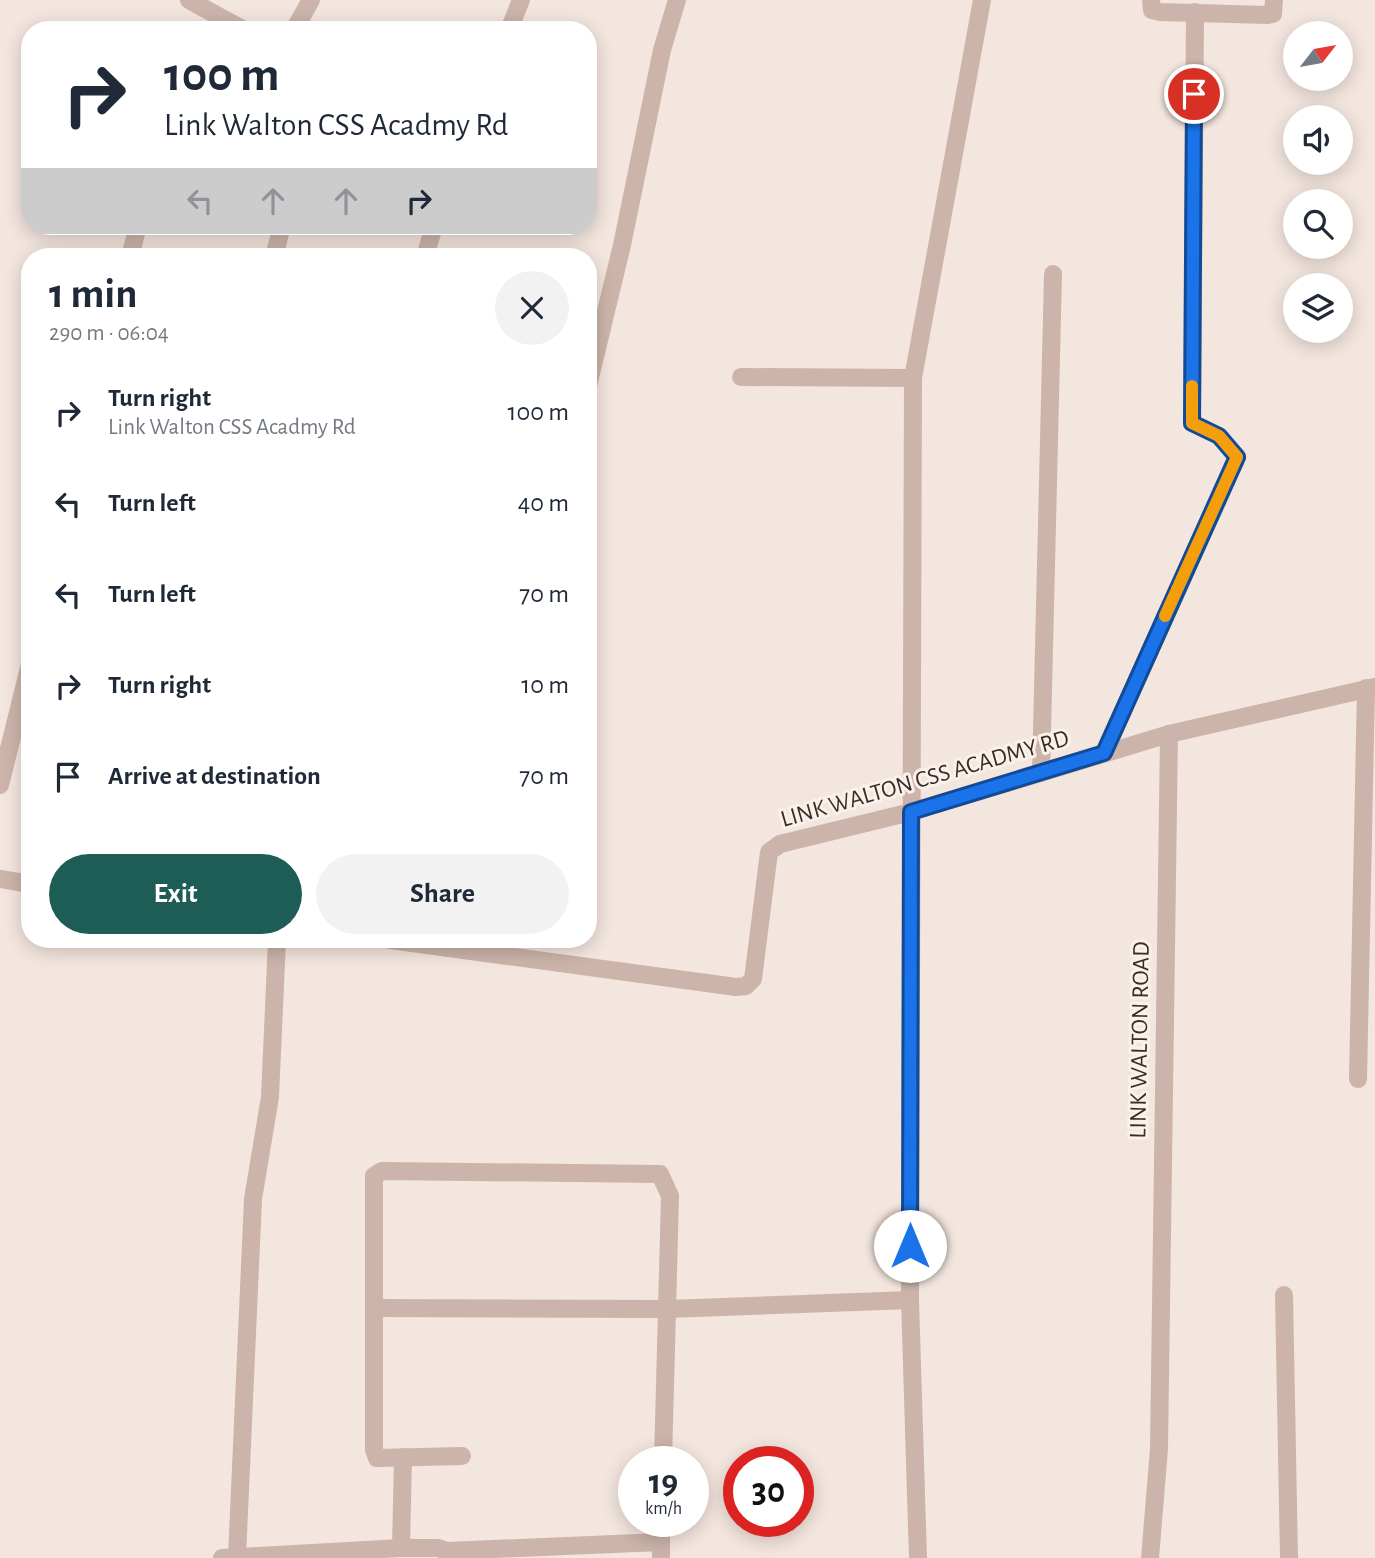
<!DOCTYPE html>
<meta charset="utf-8">
<style>
:root{--surface:#fff;--page:#f2f2f3;--text:#1f2937;--muted:#747a83;--accent:#1e5c56}
body{margin:0;font-family:"Alegreya Sans",sans-serif;background:var(--page);color:var(--text);height:100vh;display:flex;flex-direction:column;font-size:26px;white-space:nowrap}
*{box-sizing:border-box;margin:0}
p{font-size:23px;color:var(--muted)}
.icon{flex:none;width:38px;height:38px;fill:none;stroke:currentColor;stroke-width:2;stroke-linecap:round;stroke-linejoin:round}
.map{position:relative;flex:1;overflow:hidden}
.details{position:absolute;left:21px;top:248px;width:576px;height:700px;display:flex;flex-direction:column;background:var(--surface);border-radius:28px;box-shadow:0 4px 18px #0003}
.details>*{flex:none}
.top-card{position:absolute;left:21px;top:21px;width:576px;height:214px;border-radius:28px;box-shadow:0 4px 18px #0003;background:#fff;color:var(--text);overflow:hidden}
.needle{width:46px;rotate:59deg}
.fabs{position:absolute;left:1283px;top:21px;display:grid;gap:14px}
.fabs a{display:grid;place-items:center;width:70px;height:70px;border-radius:50%;background:var(--surface);box-shadow:0 4px 18px #0003;font-size:35px}
.speed{position:absolute;left:618px;top:1446px;display:flex;gap:14px;font-size:35px;font-weight:700;text-align:center}
.speed>*{display:grid;place-content:center;width:91px;height:91px;border-radius:50%;background:var(--surface);box-shadow:0 4px 18px #0003;line-height:1}
.speed small{font-size:18px;font-weight:400}
.speed .limit{border:10px solid #d22;background:#fff;color:#111}
.pin{position:absolute;display:grid;place-items:center;width:60px;height:60px;color:#fff;margin:-30px;border:4px solid #fff;border-radius:50%;box-shadow:0 2px 7px #0007}
.me{position:absolute;width:77px;margin:-38px;rotate:0deg;stroke-linejoin:round;filter:drop-shadow(0 0 5px #0008)}
.turn{display:flex;align-items:center;gap:24px;height:147px;padding:0 28px;font-size:32px}
.turn .icon{width:91px;height:91px;stroke-width:2.5}
.turn b{display:block;font-size:49px;line-height:60px}
.lanes{display:flex;align-items:center;height:66px;padding:0 28px;background:#0003;justify-content:center;gap:35px;direction:ltr}
.lanes .off{opacity:.35}
.round{display:grid;place-items:center;flex:none;width:74px;height:74px;border-radius:37px;background:var(--page)}
.headline{display:flex;align-items:center;justify-content:space-between;height:119px;padding:0 28px}
h1{font-size:42px;font-weight:700;line-height:52px}
.action{display:flex;gap:14px;margin-top:auto;padding:14px 28px}
.action a{flex:1;height:80px;border-radius:42px;background:var(--accent);color:#fff;font-size:28px;font-weight:700;line-height:80px;text-align:center}
.action a+a{background:var(--page);color:var(--text)}
ul{padding:0;list-style:none}
li{display:flex;align-items:center;gap:21px;height:91px;padding:0 28px}
li div{flex:1}
li b{display:block;font-size:26px}
li em{font-style:normal}
.map>svg:first-child{display:block}
.lines{fill:none;stroke-linecap:round;stroke-linejoin:round}
.minor{stroke:#ccb4aa;stroke-width:18}
.route-casing{stroke:#114b97;stroke-width:18}
.route{stroke:#1a73e8;stroke-width:12}
.slow{stroke:#f59e0b;stroke-width:12}
.labels{text-anchor:middle;dominant-baseline:central;stroke-width:6;stroke-linejoin:round;paint-order:stroke}
.street-label{font-size:24px;fill:#392c29;stroke:#faf1eb}
</style>
<div class="map">
<svg width="1375" height="1558" viewBox="0 0 1375 1558">
<rect width="100%" height="100%" fill="#f3e6de"/>
<g class="lines">
<g class="minor">
<path d="M189 0 244 30"/>
<path d="M1151 0 1152 10 1160 12 1267 15 1273 14 1274 0"/>
<path d="M294 30 311 0"/>
<path d="M509 30 521 0"/>
<path d="M130 257 138 226"/>
<path d="M274 257 282 226"/>
<path d="M425 257 434 226"/>
<path d="M741 377 913 378"/>
<path d="M588 386 622 245 662 50 677 0"/>
<path d="M1104 753 1237 457 1219 436 1192 423 1195 12"/>
<path d="M1041 773 1053 274"/>
<path d="M0 785 30 664"/>
<path d="M0 879 30 884"/>
<path d="M390 940 736 987 746 986 753 979 769 852 780 844 911 812 1169 734"/>
<path d="M1358 1079 1366 688"/>
<path d="M1284 1295 1289 1558"/>
<path d="M374 1308 667 1309 910 1300"/>
<path d="M462 1456 377 1458 374 1450V1176L382 1171 660 1174 670 1196 663 1461"/>
<path d="M401 1548H438L447 1551 451 1558"/>
<path d="M447 1551 661 1542"/>
<path d="M237 1557 253 1199 270 1097 277 940"/>
<path d="M222 1558 401 1548 403 1457"/>
<path d="M661 1558V1521"/>
<path d="M918 1558 910 1300 913 378 982 0"/>
<path d="M1150 1558 1159 1449 1169 734 1375 687"/>
</g>
</g>
<g class="lines">
<defs>
<path id="route" d="M910 1246 911 812 1104 753 1237 457 1219 436 1192 423 1194 94"/>
</defs>
<use href="#route" class="route-casing"/>
<use href="#route" class="route"/>
<path class="slow" d="M1165 616 1237 457 1219 436 1192 423V386"/>
</g>
<g class="labels">
<g class="street-label">
<text transform="translate(925 779) rotate(-16)">LINK WALTON CSS ACADMY RD</text>
<text transform="translate(1140 1040) rotate(-89)">LINK WALTON ROAD</text>
</g>
</g>
</svg>
<div class="fabs">
<a><svg class="needle" viewBox="-14 -14 28 28"><path d="M0-13l5 13h-10z" fill="#e53935"/><path d="M0 13l5-13h-10z" fill="#747a83"/></svg></a>
<a><svg class="icon" aria-label="sound" viewBox="0 0 24 24"><path d="M4 9h4l5-4v14l-5-4H4zM17 9q2 3 0 6"/></svg></a>
<a><svg class="icon" aria-label="search" viewBox="0 0 24 24"><circle cx="10" cy="10" r="6"/><path d="M15 15l6 6"/></svg></a>
<a><svg class="icon" aria-label="layers" viewBox="0 0 24 24"><path d="M12 4l9 5-9 5-9-5zM3 14l9 5 9-5"/></svg></a>
</div>
<div class="speed"><div>19<small>km/h</small></div><div class="limit">30</div></div>
<div class="pin" style="left:1194px;top:94px;background:#d93025"><svg class="icon" aria-label="arrive" viewBox="0 0 24 24"><path d="M6 21V4h12l-3 4 3 4H6"/></svg></div>
<svg class="me" style="left:910px;top:1246px" viewBox="-20 -20 40 40"><circle r="19" fill="#fff"/><path d="M0-13L10 11 0 6-10 11z" fill="#1a73e8"/></svg>
<div class="top-card">
<div class="turn"><svg class="icon" aria-label="right" viewBox="0 0 24 24"><path d="M7 20v-9h11M14 6l5 5-5 5"/></svg><div><b>100 m</b>Link Walton CSS Acadmy Rd</div></div>
<div class="lanes"><svg class="icon off" aria-label="left" viewBox="0 0 24 24"><path d="M17 20v-9H6M10 6l-5 5 5 5"/></svg><svg class="icon off" aria-label="ahead" viewBox="0 0 24 24"><path d="M12 20V5M6 11l6-6 6 6"/></svg><svg class="icon off" aria-label="ahead" viewBox="0 0 24 24"><path d="M12 20V5M6 11l6-6 6 6"/></svg><svg class="icon" aria-label="right" viewBox="0 0 24 24"><path d="M7 20v-9h11M14 6l5 5-5 5"/></svg></div>
</div>
<section class="details">
<div class="headline"><div><h1>1 min</h1><p>290 m · 06:04</p></div><a class="round"><svg class="icon" aria-label="close" viewBox="0 0 24 24"><path d="M6 6l12 12M18 6L6 18"/></svg></a></div>
<ul>
<li><svg class="icon" aria-label="right" viewBox="0 0 24 24"><path d="M7 20v-9h11M14 6l5 5-5 5"/></svg><div><b>Turn right</b><p>Link Walton CSS Acadmy Rd</p></div><em>100 m</em></li>
<li><svg class="icon" aria-label="left" viewBox="0 0 24 24"><path d="M17 20v-9H6M10 6l-5 5 5 5"/></svg><div><b>Turn left</b></div><em>40 m</em></li>
<li><svg class="icon" aria-label="left" viewBox="0 0 24 24"><path d="M17 20v-9H6M10 6l-5 5 5 5"/></svg><div><b>Turn left</b></div><em>70 m</em></li>
<li><svg class="icon" aria-label="right" viewBox="0 0 24 24"><path d="M7 20v-9h11M14 6l5 5-5 5"/></svg><div><b>Turn right</b></div><em>10 m</em></li>
<li><svg class="icon" aria-label="arrive" viewBox="0 0 24 24"><path d="M6 21V4h12l-3 4 3 4H6"/></svg><div><b>Arrive at destination</b></div><em>70 m</em></li>
</ul>
<div class="action"><a>Exit</a><a>Share</a></div>
</section>
</div>
